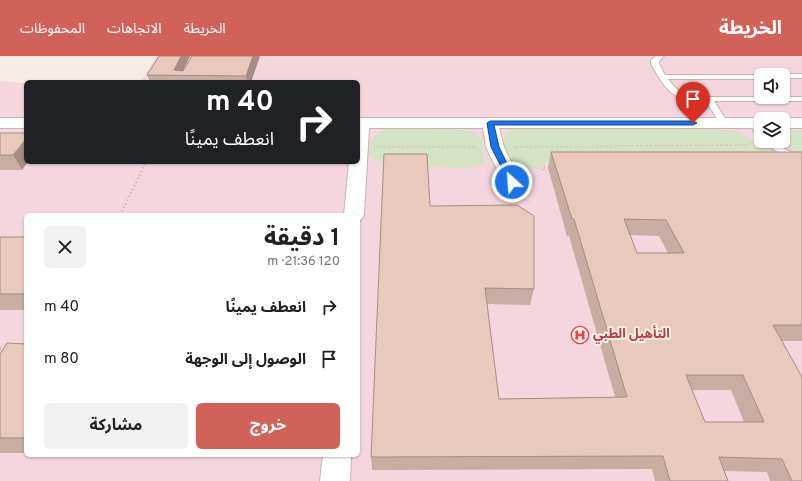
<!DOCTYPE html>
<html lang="ar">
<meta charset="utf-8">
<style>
:root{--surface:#fff;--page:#f2f2f2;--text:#202124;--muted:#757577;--accent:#d26257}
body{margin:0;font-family:Overpass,"Noto Sans Arabic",sans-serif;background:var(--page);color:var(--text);direction:rtl;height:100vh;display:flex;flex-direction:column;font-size:15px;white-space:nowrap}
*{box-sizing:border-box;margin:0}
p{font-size:13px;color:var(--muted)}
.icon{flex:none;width:22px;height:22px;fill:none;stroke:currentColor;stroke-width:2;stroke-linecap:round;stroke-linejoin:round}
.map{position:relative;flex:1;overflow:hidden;direction:ltr}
.panel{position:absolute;left:24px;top:157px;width:336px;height:244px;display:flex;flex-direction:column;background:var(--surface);border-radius:6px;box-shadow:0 1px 3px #0004;direction:rtl}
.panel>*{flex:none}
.guide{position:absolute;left:24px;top:24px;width:336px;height:84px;border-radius:6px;box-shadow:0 1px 3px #0004;direction:rtl;background:#202124;color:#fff;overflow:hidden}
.buttons{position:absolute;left:754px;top:12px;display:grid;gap:8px}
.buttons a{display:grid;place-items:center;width:36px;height:36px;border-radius:6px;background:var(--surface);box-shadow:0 1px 3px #0004;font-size:20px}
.pin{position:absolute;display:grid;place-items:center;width:34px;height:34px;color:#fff;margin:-41px -17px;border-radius:50% 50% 50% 0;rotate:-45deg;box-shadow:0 0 4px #0007}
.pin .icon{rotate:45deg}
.me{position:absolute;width:44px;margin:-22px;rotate:334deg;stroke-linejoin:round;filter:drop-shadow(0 0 3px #0008)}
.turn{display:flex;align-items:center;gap:14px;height:84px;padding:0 20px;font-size:18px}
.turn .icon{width:52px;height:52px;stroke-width:2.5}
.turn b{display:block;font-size:28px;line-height:34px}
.round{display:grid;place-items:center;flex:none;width:42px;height:42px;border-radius:6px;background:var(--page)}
.head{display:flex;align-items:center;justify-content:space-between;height:68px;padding:0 20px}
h1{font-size:24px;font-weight:700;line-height:30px}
.cta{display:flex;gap:8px;margin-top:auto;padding:8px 20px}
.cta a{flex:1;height:46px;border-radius:6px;background:var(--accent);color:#fff;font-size:16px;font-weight:700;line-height:46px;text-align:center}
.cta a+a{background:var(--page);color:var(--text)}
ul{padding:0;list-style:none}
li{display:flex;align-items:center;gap:12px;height:52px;padding:0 20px}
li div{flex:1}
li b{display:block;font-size:15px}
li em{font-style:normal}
header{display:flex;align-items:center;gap:24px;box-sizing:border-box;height:56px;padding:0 20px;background:var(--accent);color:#fff}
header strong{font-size:19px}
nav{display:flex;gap:22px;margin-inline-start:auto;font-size:14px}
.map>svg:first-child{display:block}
.medical{fill:#f5d6de;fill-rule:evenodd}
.green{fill:#d4e3c3}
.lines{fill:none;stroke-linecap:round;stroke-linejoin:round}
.lane-casing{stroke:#c7b4ab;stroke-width:2}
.street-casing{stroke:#c7b4ab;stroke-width:2}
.path-far2{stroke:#ceada1;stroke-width:2;stroke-dasharray:0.5 2;stroke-linecap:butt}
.path-far1{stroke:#ceada1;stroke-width:2.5;stroke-dasharray:1 3;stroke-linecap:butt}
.path{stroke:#ceada1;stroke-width:3;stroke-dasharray:1 3.5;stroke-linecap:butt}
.lane{fill:#fff;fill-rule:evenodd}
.street{fill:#fff;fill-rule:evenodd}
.wall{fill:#c9ada3;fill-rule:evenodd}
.shaded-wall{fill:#a48d84}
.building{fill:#eac9bd;stroke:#a48d84;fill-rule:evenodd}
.route{fill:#1a73e8;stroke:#114b97}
.labels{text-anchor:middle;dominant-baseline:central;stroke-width:4;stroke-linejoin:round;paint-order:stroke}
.health-label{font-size:13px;font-weight:bold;fill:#be3a42;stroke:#fcf1e7;text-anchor:start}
</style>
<header>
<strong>الخريطة</strong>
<nav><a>الخريطة</a><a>الاتجاهات</a><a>المحفوظات</a></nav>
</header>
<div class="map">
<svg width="802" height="425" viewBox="0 0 802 425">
<rect width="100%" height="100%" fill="#f8ede2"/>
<path class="medical" d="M157 0H802V425H0V25L26 27V106H358V26H140ZM761 19H783V41H761ZM761 63H783V85H761ZM26 159H358V399H26Z"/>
<g class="green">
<path d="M515 72 733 74 798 105 546 107 540 110 541 113C531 115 514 106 503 103 503 90 500 79 515 72Z"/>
<path d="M388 73 466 74C486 79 483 88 484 106L474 111 467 112 390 109C384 107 376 105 372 101 369 98 369 96 370 92 371 80 377 76 388 73Z"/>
<path d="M802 74V97L788 92 778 85H783V75Z"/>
</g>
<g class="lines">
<defs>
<g id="lane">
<path d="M656 0H664L659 5V8L665 19H762L761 23H668C676 34 683 39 696 41H802V45H714L728 67 724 70 721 69 706 45C671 45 667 35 651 8V4Z"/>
<path d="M783 18H802V22H783V19H780Z"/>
<path d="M753 64 756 65 761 73V82L758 81 749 67Z"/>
<path d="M762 85H772L788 95 802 99V105L782 99Z"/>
</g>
<g id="street">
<rect x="0" y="62" width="26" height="10"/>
<path d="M358 62H761L765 63H761V72H499L504 91 521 126 519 130 512 132 505 130 503 126 486 91 483 72H369L364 159 361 164 358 165V159H344L349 106H358Z"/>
<path d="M783 62H802V72H783V63H779Z"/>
<path d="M323 399H351L350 425H320Z"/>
</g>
</defs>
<use href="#lane" class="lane-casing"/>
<use href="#street" class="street-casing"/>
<g class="path-far2">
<path d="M377 91H476"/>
<path d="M515 91 750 89"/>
<path d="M144 109 146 106"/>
</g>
<g class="path-far1">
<path d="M544 114 543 111H551"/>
<path d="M120 159 145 108"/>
</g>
<path class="path" d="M0 292H8"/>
<use href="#lane" class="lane"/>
<use href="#street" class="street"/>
</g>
<g class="wall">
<path d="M190 0 183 15 192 0H260L251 26H150L147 19Z"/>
<path d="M0 77 22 114H0Z"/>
<path d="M551 96H802V285H781L802 425H770L767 416 725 415 728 425H655L652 413 372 414 371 401 430 150 534 233 530 249 487 248 499 343 615 341 569 180H567L548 112ZM630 179 659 180 668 197H637ZM692 334H731L744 366H705Z"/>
<rect x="0" y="181" width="26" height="73"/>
<path d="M26 288V397H0V298Z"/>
</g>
<g class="shaded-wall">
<path d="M181 0H190L181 19 174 14Z"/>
<path d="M253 0H260L251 26H247L246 20Z"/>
<path d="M26 83V106H28L22 114 13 99Z"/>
</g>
<g class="building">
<path d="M159 0H181L174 14 183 15 192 0H253L246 20 147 19Z"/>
<path d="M0 77H26V83L13 99H0Z"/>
<path d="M551 96H802V269H773L802 321V425H792L782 403 719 401 728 425H670L663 400 371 401 384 98H427L430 150 517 149 534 160V233L485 232 499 343 627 341 574 163H572ZM624 163 666 164 684 197H637ZM686 319H743L764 366H705Z"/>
<rect x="0" y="181" width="26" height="57"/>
<path d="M7 287 26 288V382H0V298Z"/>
</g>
<path class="route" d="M490 65H693L697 67 693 69H494L499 91 516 126 512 129 509 126 491 91 487 67Z"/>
<defs>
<symbol id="hospital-ring" viewBox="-11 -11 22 22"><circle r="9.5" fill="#fcf1e7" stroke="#e0444e" stroke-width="1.5"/><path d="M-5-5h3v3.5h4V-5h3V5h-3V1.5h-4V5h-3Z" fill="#e0444e"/></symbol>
</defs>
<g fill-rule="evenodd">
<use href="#hospital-ring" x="570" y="269" width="20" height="20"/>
</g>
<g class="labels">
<g class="health-label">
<text x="593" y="279">التأهيل الطبي</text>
</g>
</g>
</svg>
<div class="buttons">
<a><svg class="icon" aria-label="sound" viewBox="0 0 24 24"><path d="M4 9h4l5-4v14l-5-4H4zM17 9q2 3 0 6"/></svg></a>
<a><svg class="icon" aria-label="layers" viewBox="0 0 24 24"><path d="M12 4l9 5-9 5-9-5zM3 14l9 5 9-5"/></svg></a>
</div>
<div class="pin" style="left:693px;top:67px;background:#d93025"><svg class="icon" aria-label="arrive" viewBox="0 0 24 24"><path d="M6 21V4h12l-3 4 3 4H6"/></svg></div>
<svg class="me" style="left:512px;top:126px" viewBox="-20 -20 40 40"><circle r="17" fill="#1a73e8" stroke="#fff" stroke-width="3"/><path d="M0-11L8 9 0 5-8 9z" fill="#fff"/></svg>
<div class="guide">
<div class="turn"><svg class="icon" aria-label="right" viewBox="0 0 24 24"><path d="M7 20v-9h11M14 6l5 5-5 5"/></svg><div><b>40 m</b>انعطف يمينًا</div></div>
</div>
<section class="panel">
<div class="head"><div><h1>1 دقيقة</h1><p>120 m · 21:36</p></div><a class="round"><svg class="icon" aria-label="close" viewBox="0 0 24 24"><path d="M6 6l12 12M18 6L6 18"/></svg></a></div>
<ul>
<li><svg class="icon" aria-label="right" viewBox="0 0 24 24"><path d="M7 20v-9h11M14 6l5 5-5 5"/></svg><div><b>انعطف يمينًا</b></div><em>40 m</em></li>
<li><svg class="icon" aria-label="arrive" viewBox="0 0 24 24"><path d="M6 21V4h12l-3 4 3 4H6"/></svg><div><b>الوصول إلى الوجهة</b></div><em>80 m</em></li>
</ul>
<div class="cta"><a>خروج</a><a>مشاركة</a></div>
</section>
</div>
